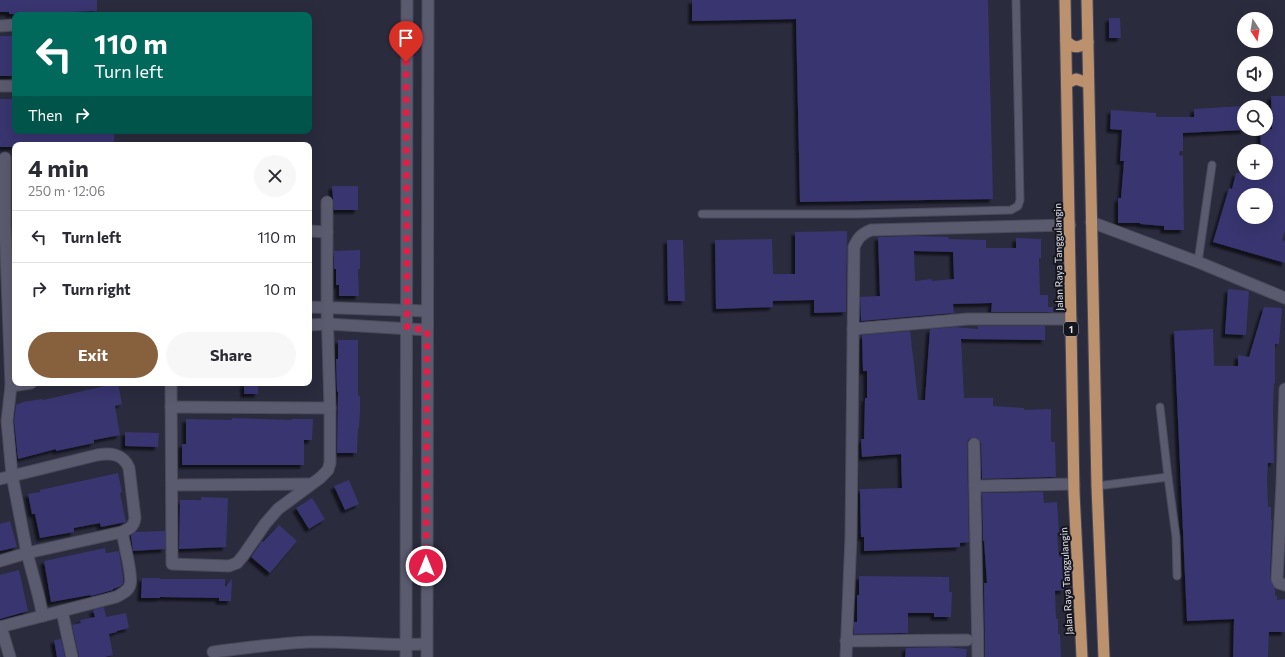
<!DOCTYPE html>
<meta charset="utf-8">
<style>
:root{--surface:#fff;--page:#f7f7f7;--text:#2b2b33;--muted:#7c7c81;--line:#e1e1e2;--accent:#87603d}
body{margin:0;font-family:Commissioner,sans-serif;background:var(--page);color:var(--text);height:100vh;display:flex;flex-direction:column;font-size:15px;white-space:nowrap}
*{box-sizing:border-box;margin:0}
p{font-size:13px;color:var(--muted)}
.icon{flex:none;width:22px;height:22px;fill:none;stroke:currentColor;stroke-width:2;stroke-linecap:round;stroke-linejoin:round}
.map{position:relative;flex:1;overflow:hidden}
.side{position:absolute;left:12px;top:142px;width:300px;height:244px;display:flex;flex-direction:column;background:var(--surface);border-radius:8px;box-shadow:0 4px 16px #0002}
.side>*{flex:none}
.guide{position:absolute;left:12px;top:12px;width:300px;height:122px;border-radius:8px;box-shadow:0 4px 16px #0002;background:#00695c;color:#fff;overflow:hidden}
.needle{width:26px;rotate:168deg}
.fabs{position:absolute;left:1237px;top:12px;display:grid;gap:8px}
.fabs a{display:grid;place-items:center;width:36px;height:36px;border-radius:50%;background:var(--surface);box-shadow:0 4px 16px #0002;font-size:20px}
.pin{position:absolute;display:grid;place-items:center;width:34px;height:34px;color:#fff;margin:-41px -17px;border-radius:50% 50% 50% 0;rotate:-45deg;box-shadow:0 0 4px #0007}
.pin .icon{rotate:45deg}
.me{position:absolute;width:44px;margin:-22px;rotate:0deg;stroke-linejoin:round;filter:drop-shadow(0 0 3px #0008)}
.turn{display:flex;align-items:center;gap:14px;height:84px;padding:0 16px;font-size:18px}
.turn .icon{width:52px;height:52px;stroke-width:2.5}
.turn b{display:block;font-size:28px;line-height:34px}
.then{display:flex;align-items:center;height:38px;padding:0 16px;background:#0003;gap:8px;font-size:15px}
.round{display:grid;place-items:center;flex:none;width:42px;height:42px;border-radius:21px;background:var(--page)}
.summary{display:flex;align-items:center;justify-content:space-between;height:68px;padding:0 16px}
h1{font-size:24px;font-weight:700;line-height:30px}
.button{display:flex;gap:8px;margin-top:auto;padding:8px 16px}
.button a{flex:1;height:46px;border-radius:24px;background:var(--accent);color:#fff;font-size:16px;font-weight:700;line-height:46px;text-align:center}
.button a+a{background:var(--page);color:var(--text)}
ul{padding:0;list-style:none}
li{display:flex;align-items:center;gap:12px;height:52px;padding:0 16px;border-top:1px solid var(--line)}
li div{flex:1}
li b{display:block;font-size:15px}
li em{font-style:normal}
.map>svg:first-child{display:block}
.building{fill:#38356f;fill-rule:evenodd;filter:url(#shadow)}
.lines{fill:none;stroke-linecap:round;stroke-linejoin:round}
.service-casing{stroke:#494959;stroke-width:9}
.minor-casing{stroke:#494959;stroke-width:13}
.tertiary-casing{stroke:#494959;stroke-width:13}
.trunk-casing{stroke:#494959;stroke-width:13}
.service{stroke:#5a5b6f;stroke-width:7}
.minor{stroke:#5a5b6f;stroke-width:11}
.tertiary{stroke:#5a5b6f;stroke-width:11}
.trunk{stroke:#bc926e;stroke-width:11}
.route{stroke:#e11d48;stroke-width:7;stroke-dasharray:0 12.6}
.labels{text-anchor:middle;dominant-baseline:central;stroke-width:4;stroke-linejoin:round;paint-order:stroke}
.shield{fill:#14151d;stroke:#a4a4af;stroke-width:1}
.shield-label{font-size:9px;font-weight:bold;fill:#e1e2ee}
.street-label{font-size:10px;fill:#e1e2ee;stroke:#14151d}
</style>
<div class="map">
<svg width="1285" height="657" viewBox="0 0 1285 657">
<defs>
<filter id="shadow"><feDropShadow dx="-3.5" dy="3.5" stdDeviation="1" flood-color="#0009"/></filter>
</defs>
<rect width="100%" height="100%" fill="#2a2b3d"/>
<g class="building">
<path d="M0 0H97V11L69 12V15L9 14V12H0Z"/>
<path d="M692 0H988L993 199 800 202 796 19 692 21Z"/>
<path d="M1109 18H1120L1121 38H1109Z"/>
<rect x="0" y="36" width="15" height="40"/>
<path d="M1271 96H1285V231L1282 240 1285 241V263L1213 242 1229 188 1232 189 1236 173H1256L1262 174V173H1266V151H1261L1260 129H1272ZM1244 195H1266V217H1244Z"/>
<path d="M0 99H15V131H114V145H15V147H0Z"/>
<path d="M1244 106V130L1183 133V151H1180L1179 155 1183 156 1184 230H1164V226L1140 224V223H1118V198H1121L1124 161H1120L1122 130 1110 129 1111 110 1156 113V117H1194V109Z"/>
<path d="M332 186H358V210H334Z"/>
<path d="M847 231 846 312 814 313V300L773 301V307L716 309 715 240 772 239 773 274H795V232Z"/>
<path d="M916 236 949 237 948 239 986 240V248H1016V238L1041 239V258H1039L1040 295H1048V307H1053V312H991L992 303 953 304 954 313 861 321 860 297 880 296 878 237ZM914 251 953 252 954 279 932 281V279L915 281Z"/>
<path d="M667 240H683L685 301H668Z"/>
<path d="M360 250V269H358L359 296H339V285H336V269H334V251Z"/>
<path d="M1228 289 1249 291 1246 335 1225 334Z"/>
<path d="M1264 307 1282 308 1279 344H1275V383H1274L1273 407 1274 463H1268L1267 478 1268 507H1271V520H1272L1270 579 1275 588V596H1277V600L1285 599V632H1269L1268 657H1233L1234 619 1187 621 1174 331 1213 329 1214 366H1238V355L1249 357Z"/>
<path d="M978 326H1045V340L961 339 964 398H993V406L1024 408V410L1051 409V442H1055L1056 477 982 479 981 443 977 438H971L968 440 967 444 969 542 960 543V547L864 551V537H861L860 489 902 488 901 454 862 457 861 439H864L865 398H867V371H863L862 335 910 331 918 400H925L930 329 955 327 978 329Z"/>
<path d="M338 340H358V396H360V411L359 428H358L357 453H337L338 392H337L336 359H338Z"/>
<path d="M118 383 122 404 115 406 120 435 94 440V443L56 451V449L18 459 14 421 16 405 23 402 42 399 43 400Z"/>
<rect x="244" y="383" width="14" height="11"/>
<path d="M232 418 292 420V419H313L312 440H304V465H182V444H186V419L232 420Z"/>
<path d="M125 432 159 433 158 447 125 446Z"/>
<path d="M118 473 122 492 120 493 126 522 101 527 100 523 74 528V532L40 538 35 514H32L28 494 40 492V490Z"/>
<path d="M349 480 359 504 345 510 334 486Z"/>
<path d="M1043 492 1044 503 1057 502 1059 532 1057 533 1059 557H1062L1064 590 1055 591 1056 619H1058V634H1060L1061 657H985L984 583H987L984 541H983L982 493Z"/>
<path d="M201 497 228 498 226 547 179 549 180 500H201Z"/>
<path d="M312 498 325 519 309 529 296 508Z"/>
<path d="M10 521 17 547 0 551V524Z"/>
<path d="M279 525 297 541 270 573 251 557 262 541 263 542Z"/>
<path d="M165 531V549L133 551 131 536 135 532Z"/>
<path d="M105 548 106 553 119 551 123 576V583L121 586 113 589V590L91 596 90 595 51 602 44 561Z"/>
<path d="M19 570 28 611 0 619V575Z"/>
<path d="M859 576 949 577V592H952L951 617H934V613H908V633L854 634V622H857V595H859Z"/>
<path d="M142 578H160V579H225V587L232 579 231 601H219V598L160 597V598H141Z"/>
<path d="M104 607 106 617 126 613 129 628 117 631V632L109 634 113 655 105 657H79L72 625 81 623 80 620 95 617 93 610Z"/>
<path d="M61 639 65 657H57L54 640Z"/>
<path d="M947 647 967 649 966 657H905L906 648Z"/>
</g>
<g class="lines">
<defs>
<g id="service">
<path d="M702 214H857L1011 210 1018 206 1020 200 1016 0"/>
<path d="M1198 262 1212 165"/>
<path d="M1160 407 1168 477"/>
<path d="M1097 486 1168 477 1176 537 1177 576"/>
</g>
<g id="minor">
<path d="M0 26 15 25"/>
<path d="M0 86H15"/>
<path d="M5 158V225L11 386 7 421 12 475 27 553 38 594 43 616"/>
<path d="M309 231 327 232"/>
<path d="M309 307 427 311"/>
<path d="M309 325 328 324 427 330"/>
<path d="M853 329 968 319H1071"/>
<path d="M171 383 172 564 229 566 237 563 243 556 265 524 278 509 320 478 328 470 330 463V408L327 307V202"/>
<path d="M11 386 31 383"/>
<path d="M1285 389 1282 484 1277 579 1279 583 1285 585"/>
<path d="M171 407 330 408"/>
<path d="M974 444 978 657"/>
<path d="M0 479 97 455C110 453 123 453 129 468L135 518C134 527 129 529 122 532L27 553 0 561"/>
<path d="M172 485 311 484"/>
<path d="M975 486 1074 484"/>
<path d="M62 611 72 657"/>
<path d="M0 627 116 597C121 594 128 592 130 585 133 577 124 543 122 532"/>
<path d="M1 627 10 657"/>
<path d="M846 641 967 640"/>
<path d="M213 652C246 648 278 643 310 642 349 641 388 646 426 644"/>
<path d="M406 657 407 0"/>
<path d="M427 657 428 0"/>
<path d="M846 657 851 536 854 247C858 238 861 234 871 230L1070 225"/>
</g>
<path id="tertiary" d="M1091 222 1198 262 1285 298"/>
<g id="trunk">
<path d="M1065 0 1074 493 1082 657"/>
<path d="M1087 0 1097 486 1104 657"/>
<path d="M1066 41C1074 49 1079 48 1088 42"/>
<path d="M1067 83 1076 79 1088 83"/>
</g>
</defs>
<use href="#service" class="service-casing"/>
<use href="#minor" class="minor-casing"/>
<use href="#tertiary" class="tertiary-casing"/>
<use href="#trunk" class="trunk-casing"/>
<use href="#service" class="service"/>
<use href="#minor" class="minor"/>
<use href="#tertiary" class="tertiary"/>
<use href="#trunk" class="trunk"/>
</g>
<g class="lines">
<path class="route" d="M406 62 407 328 427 330 426 566"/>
</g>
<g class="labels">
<rect class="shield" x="1064" y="322" width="14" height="14" rx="3"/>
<g class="shield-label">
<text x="1071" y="329">1</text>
</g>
<g class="street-label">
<text transform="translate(1058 257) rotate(-91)">Jalan Raya Tanggulangin</text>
<text transform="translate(1066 581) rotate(-93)">Jalan Raya Tanggulangin</text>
</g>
</g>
</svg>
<div class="fabs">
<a><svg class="needle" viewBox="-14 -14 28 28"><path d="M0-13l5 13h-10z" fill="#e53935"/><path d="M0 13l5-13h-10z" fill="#7c7c81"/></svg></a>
<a><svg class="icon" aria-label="sound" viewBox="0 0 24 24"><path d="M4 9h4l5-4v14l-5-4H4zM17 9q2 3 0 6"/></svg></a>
<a><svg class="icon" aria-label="search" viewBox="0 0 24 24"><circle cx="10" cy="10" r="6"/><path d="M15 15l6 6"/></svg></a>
<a>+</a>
<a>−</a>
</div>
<div class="pin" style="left:406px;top:62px;background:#d93025"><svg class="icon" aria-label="arrive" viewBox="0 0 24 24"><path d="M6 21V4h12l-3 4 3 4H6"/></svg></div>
<svg class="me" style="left:426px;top:566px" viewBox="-20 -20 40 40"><circle r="17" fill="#e11d48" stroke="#fff" stroke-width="3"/><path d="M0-11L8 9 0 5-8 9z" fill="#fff"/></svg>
<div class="guide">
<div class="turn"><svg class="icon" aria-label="left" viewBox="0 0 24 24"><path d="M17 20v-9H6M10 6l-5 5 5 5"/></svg><div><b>110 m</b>Turn left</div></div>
<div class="then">Then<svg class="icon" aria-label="right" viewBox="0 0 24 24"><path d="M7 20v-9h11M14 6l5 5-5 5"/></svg></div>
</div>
<section class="side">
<div class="summary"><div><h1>4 min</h1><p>250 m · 12:06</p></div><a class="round"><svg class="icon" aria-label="close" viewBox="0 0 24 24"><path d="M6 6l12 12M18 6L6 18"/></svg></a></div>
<ul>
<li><svg class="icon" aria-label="left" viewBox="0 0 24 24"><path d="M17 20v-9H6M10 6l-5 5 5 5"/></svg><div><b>Turn left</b></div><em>110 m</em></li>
<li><svg class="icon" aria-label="right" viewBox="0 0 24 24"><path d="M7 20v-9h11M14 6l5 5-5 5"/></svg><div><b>Turn right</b></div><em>10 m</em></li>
</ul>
<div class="button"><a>Exit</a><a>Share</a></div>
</section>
</div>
